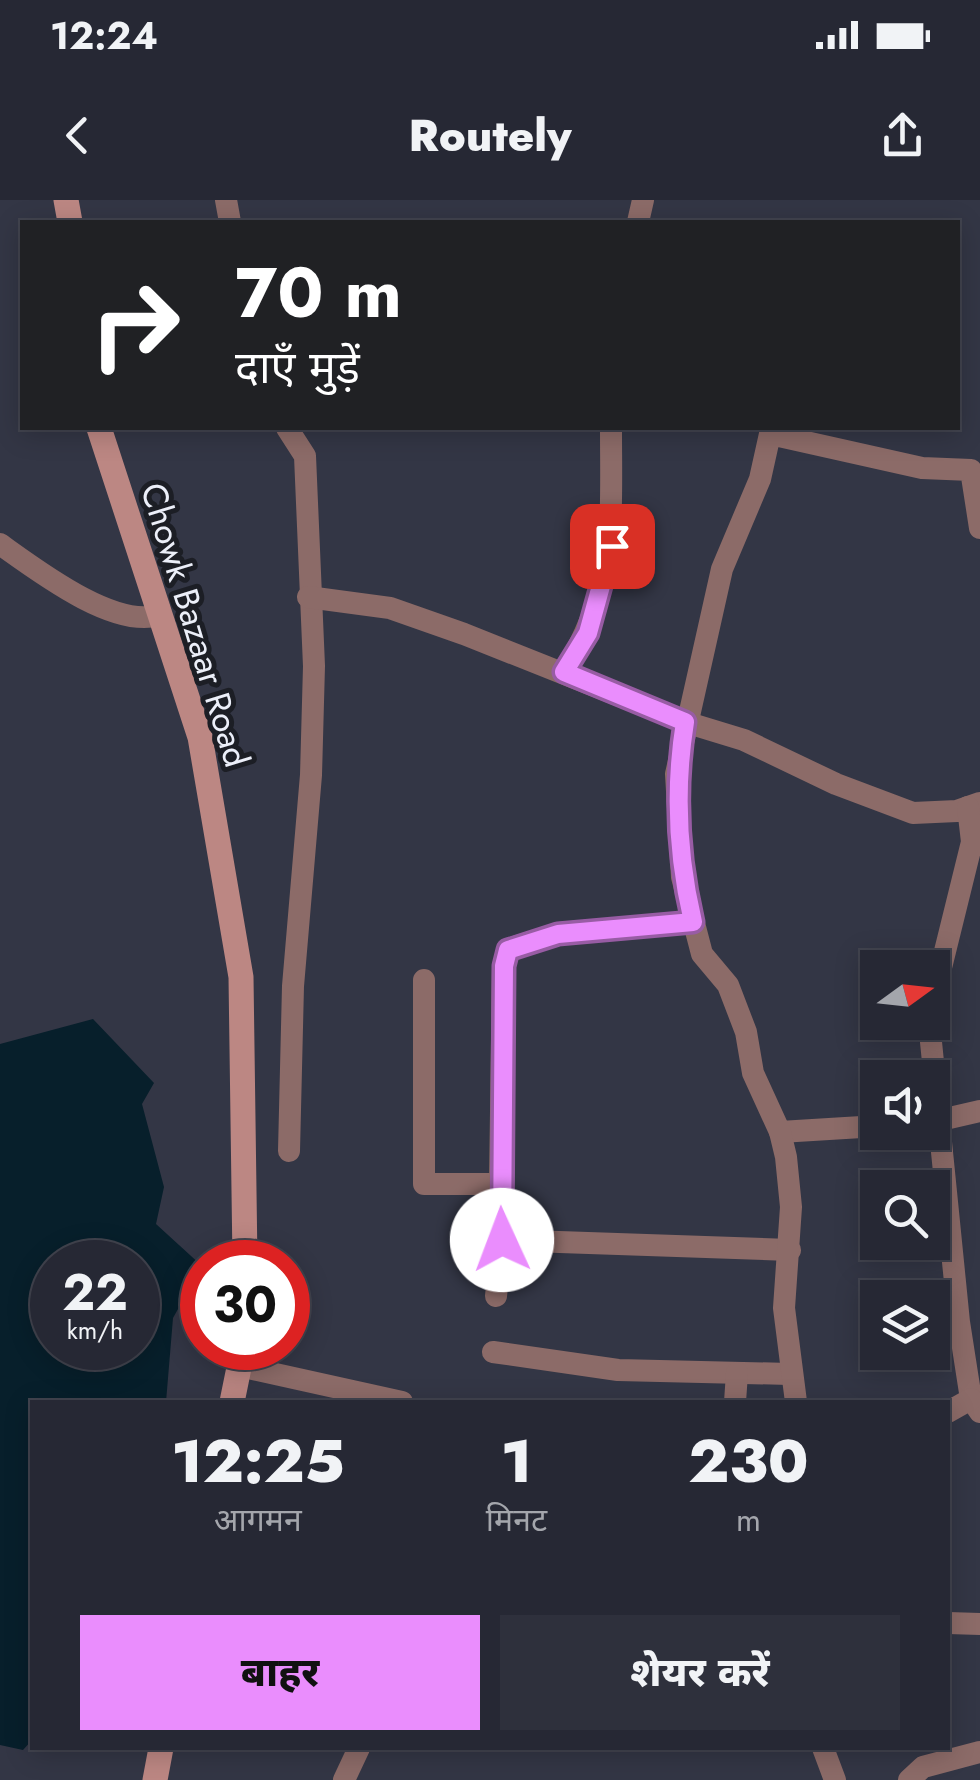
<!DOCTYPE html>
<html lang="hi">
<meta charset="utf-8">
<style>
:root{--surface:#262834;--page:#2e303c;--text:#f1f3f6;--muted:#a4a6ac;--line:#42444f;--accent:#ea8dfd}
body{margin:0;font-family:Jost,"Noto Sans Devanagari",sans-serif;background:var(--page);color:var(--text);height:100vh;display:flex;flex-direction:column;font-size:38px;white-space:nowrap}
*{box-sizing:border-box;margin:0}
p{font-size:32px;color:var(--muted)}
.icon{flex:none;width:55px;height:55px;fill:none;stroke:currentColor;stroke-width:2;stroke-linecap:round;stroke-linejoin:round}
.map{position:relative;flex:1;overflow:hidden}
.drawer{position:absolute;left:30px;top:1200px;width:920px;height:350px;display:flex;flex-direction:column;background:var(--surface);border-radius:0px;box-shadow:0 5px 25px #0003,0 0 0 2px var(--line)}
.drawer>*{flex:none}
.hud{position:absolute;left:20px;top:20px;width:940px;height:210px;border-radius:0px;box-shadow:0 5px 25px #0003,0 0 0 2px var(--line);background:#202124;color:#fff;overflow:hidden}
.needle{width:65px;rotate:75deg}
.buttons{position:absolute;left:860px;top:750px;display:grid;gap:20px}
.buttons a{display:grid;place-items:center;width:90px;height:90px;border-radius:0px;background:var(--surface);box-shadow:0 5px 25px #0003,0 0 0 2px var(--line);font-size:50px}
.speed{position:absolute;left:30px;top:1040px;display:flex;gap:20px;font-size:50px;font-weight:700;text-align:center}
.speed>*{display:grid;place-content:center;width:130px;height:130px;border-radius:50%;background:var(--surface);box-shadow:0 5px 25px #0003,0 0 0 2px var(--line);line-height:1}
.speed small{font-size:25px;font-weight:400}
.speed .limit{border:15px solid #d22;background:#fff;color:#111}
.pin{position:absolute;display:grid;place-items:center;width:85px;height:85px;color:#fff;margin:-42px;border-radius:20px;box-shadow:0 5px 15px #0006}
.me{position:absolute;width:110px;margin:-55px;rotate:358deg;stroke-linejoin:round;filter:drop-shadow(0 0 8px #0008)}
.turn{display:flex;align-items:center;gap:35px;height:210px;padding:0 50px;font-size:45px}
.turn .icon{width:130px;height:130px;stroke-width:2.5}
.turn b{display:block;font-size:70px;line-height:85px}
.eta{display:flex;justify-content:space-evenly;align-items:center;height:170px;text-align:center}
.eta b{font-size:60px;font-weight:800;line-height:70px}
.primary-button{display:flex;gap:20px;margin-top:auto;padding:20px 50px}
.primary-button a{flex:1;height:115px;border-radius:0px;background:var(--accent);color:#111;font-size:40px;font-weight:800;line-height:115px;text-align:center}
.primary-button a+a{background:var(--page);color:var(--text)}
.status{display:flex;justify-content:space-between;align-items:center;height:70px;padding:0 50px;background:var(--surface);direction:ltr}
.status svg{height:28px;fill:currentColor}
header{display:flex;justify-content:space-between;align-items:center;height:130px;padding:0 50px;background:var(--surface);font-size:45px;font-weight:800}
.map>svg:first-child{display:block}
.water{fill:#071f2b;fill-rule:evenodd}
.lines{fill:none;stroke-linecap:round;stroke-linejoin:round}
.street{stroke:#8c6b68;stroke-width:22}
.secondary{stroke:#bc8783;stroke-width:25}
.route-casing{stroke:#985ca4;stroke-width:25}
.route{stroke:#ea8dfd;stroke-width:18}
.labels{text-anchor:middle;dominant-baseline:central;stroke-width:10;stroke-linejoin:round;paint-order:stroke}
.street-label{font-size:35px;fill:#eceff9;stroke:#1c1e25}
</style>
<div class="status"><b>12:24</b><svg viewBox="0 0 49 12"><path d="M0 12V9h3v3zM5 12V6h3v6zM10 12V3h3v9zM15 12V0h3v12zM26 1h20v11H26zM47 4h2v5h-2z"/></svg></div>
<header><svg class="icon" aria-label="back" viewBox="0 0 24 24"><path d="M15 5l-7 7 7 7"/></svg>Routely<svg class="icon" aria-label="share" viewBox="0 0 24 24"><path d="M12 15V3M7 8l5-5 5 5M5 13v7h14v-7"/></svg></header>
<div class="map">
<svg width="980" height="1580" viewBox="0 0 980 1580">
<rect width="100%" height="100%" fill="#333645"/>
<path class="water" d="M93 819 154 883 142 904 164 987 156 1024 202 1066 173 1118 166 1202H32V1540L23 1550 0 1545V844ZM52 1062H138V1148H52Z"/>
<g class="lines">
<g class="street">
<path d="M226 0 230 22"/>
<path d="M638 22 643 0"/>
<path d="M287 228 305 256 314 466 311 575 293 786 289 951"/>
<path d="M0 344C38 371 114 429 159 415"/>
<path d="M308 397 390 408 464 434 685 522 744 540 836 584 913 613 957 611 980 603"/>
<path d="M564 472C617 387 611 324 611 228"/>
<path d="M424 780V984H500L502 1040"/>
<path d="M932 804 972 642 968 607"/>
<path d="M929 822 959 1122 971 1199 980 1212"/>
<path d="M932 922 980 911"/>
<path d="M780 932 878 926"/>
<path d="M500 984 503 766 508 749 559 733 693 722"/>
<path d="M496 1096 502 1040 790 1050"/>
<path d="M493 1152 618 1170 790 1174"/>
<path d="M239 1166 402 1202"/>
<path d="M735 1202 737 1173"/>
<path d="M796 1202 784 1108 791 1007 786 957 780 932 753 873 746 832 728 785 702 754 682 677 676 574 722 369 760 279 770 234 922 268 971 270 980 328"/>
<path d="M948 1212 971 1199"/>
<path d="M948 1423 980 1424"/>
<path d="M823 1548 835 1580"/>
<path d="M344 1580 359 1548"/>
<path d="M909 1580 923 1567 980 1552"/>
</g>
<g class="secondary">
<path d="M66 0 70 22"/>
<path d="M99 228 200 537 241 777 245 1062"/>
<path d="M232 1202 243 1148"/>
<path d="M155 1580 161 1548"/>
</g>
</g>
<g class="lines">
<defs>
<path id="route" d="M502 1040 504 766 508 750 558 734 693 722C677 654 674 590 685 522L564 472 588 433 612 346"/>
</defs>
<use href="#route" class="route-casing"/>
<use href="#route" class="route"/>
</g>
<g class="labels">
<g class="street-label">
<text transform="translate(195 425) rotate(73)">Chowk Bazaar Road</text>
</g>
</g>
</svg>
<div class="buttons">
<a><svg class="needle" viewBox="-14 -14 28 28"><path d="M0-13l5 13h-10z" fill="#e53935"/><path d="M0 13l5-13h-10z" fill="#a4a6ac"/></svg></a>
<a><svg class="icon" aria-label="sound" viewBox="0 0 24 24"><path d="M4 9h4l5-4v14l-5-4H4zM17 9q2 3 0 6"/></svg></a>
<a><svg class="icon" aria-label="search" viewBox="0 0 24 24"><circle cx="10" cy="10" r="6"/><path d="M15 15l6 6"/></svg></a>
<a><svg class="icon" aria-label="layers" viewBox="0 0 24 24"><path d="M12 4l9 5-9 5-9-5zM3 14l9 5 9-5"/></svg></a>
</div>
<div class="speed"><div>22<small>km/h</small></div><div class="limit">30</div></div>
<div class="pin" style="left:612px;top:346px;background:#d93025"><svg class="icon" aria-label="arrive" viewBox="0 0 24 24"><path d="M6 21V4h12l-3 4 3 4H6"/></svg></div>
<svg class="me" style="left:502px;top:1040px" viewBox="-20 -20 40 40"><circle r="19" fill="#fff"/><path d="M0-13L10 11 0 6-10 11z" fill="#ea8dfd"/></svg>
<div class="hud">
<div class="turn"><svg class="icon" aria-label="right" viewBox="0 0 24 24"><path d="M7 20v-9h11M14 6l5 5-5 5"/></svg><div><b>70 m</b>दाएँ मुड़ें</div></div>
</div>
<section class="drawer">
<div class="eta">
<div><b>12:25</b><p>आगमन</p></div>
<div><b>1</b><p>मिनट</p></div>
<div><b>230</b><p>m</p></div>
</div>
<div class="primary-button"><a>बाहर</a><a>शेयर करें</a></div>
</section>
</div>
